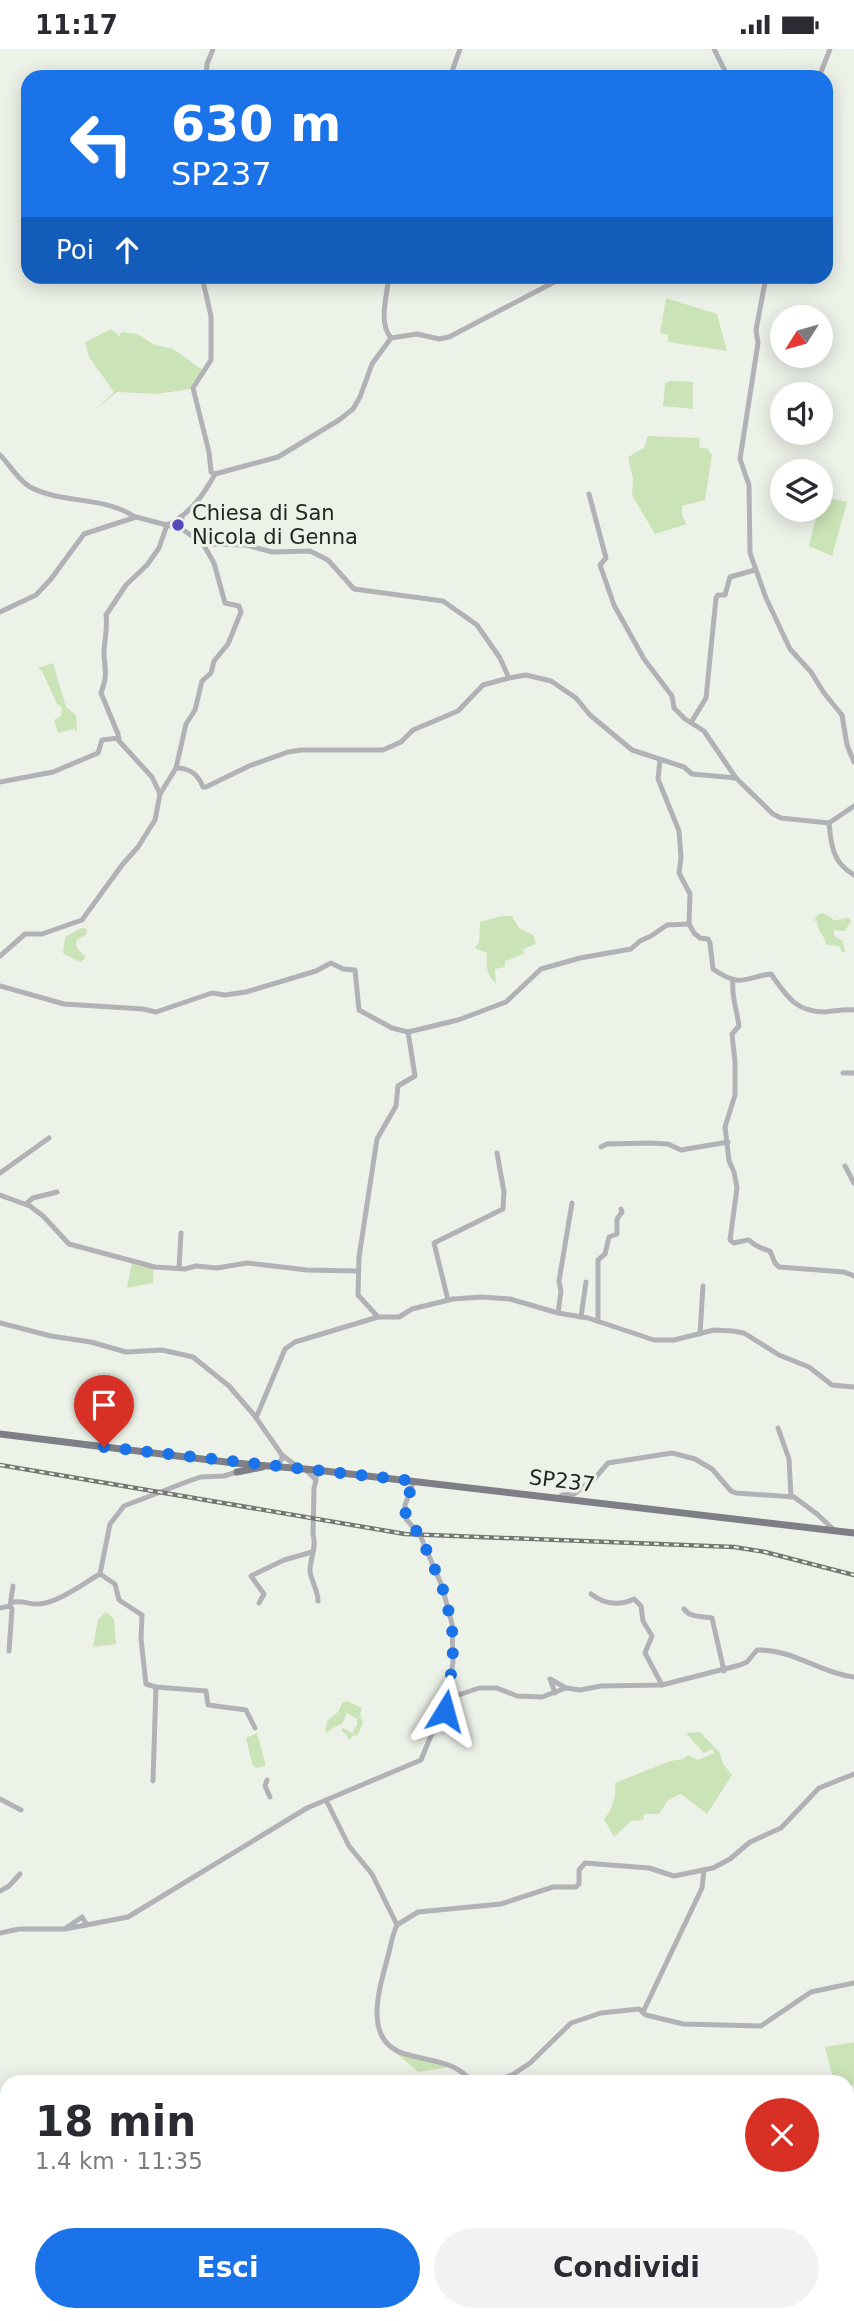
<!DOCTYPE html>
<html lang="it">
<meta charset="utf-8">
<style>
:root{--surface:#fff;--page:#f2f2f3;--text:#2b2b33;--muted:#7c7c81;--accent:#1a73e8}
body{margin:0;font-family:"DejaVu Sans",sans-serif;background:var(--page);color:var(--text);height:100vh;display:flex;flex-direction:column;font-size:26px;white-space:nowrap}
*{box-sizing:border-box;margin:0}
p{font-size:23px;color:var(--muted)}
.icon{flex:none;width:38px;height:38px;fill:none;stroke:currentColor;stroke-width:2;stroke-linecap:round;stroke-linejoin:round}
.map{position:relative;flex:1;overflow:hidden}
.side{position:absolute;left:0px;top:2026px;width:854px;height:247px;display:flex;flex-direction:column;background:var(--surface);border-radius:21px 21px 0 0;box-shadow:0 4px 18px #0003}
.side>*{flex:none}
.banner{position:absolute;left:21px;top:21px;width:812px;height:214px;border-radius:21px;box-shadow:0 4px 18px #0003;background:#1a73e8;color:#fff;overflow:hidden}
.needle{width:46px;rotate:233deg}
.controls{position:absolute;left:770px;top:256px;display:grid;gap:14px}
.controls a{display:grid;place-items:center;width:63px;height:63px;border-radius:50%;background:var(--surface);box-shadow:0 4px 18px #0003;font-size:35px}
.pin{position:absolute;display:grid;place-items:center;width:60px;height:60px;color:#fff;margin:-72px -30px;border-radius:50% 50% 50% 0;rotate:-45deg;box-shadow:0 0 7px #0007}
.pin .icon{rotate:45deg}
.me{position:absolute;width:77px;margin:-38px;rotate:8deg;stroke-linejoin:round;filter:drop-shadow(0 0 5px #0008)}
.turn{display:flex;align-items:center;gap:24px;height:147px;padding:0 35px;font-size:32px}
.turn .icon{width:91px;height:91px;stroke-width:2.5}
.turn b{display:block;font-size:49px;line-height:60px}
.then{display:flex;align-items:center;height:66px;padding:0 35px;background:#0003;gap:14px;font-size:26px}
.round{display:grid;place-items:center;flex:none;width:74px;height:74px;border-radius:37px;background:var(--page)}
.head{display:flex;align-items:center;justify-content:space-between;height:119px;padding:0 35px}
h1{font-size:42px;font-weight:700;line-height:52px}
.action{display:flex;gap:14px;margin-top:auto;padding:14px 35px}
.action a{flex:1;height:80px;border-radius:42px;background:var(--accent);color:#fff;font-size:28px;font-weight:700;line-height:80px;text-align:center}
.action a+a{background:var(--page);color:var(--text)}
.status{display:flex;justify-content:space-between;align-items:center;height:49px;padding:0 35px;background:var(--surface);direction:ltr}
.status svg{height:19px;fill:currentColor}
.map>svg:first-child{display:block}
.green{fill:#cbe4b7}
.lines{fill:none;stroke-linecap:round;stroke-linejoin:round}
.minor{stroke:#b2b2b6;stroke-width:5}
.major{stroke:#7e7f86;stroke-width:7}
.rail-casing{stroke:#747771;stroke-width:4.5}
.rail{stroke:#edf2e9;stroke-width:2;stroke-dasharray:5;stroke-linecap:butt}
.route{stroke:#1a73e8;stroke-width:12;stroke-dasharray:0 21.6}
.poi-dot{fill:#5748c0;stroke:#edf2e9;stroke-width:2.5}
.labels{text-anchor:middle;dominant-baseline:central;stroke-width:6;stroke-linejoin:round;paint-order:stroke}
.poi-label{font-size:21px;fill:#232522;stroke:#edf2e9;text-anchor:start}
.street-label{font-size:21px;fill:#232522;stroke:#edf2e9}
</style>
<div class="status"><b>11:17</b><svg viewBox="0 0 49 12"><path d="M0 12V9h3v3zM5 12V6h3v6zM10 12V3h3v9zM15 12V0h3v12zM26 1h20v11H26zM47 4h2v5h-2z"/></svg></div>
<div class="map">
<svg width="854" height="2272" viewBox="0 0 854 2272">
<rect width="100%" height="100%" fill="#edf2e9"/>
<g class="green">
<path d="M666 249 717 265 727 302 668 293V286L660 284Z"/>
<path d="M111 280 119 287 122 283 137 285 155 296 173 300 204 322 194 332 191 340 156 345 117 343 96 360 114 343 89 308 85 293Z"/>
<path d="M670 332 693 333V360L663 357 665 334Z"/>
<path d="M648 387 700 389 699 398 708 400 712 406 705 451 682 457V467L687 475 655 485 632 446 633 430 628 408 644 399Z"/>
<path d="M821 447 847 453 832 507 809 497 818 460H821Z"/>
<path d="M53 614 66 658 76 666 77 683 74 680 58 684 54 671 61 667 62 658 57 655 42 622 38 619Z"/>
<path d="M822 864C839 869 826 875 848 868L851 872 845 882 834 881V887L843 892 845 903H842L839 897 826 896C826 887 818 885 817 872H814L817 866Z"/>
<path d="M502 867H512L519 879 533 886 536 895 523 900 524 905 505 912V918L495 920 496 935C486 925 486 917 487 904L475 899 479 893 480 873Z"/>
<path d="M81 879 87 880 86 886 77 891C74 899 80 902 85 907V910L80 913 63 904 65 888Z"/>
<path d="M132 1213 154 1217 153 1234 127 1239Z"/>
<path d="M106 1563 114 1570 116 1595 93 1598 98 1570Z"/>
<path d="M347 1652 362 1659 360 1666 363 1674 357 1687 355 1686 348 1691 347 1686 341 1682 343 1679 352 1684 357 1676V1670L347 1664 342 1675 334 1678 325 1685 327 1672 338 1663 342 1654Z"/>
<path d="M700 1683 720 1704 723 1715 732 1726 707 1765 681 1745 668 1751 659 1765H644L643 1771 631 1772 614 1788 604 1770C612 1762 617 1745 615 1734L670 1712 683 1710 688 1706 698 1711 714 1704 712 1700 704 1704 702 1702 686 1684Z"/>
<path d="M257 1684 265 1713V1717L256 1719 252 1715 246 1689Z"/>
<path d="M854 1993V2036L847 2038V2034L834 2033 825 1998Z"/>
<path d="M400 2003 450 2016 445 2019 418 2023 397 2005Z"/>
</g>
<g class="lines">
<g class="minor">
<path d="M714 0 728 28"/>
<path d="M206 28 207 15 213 0"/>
<path d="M450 28 460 0"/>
<path d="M819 28 830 0"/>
<path d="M202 228 211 267V311L193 339 209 403 211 423 215 425"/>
<path d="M766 228 756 281 758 294 740 410 749 436 750 504 766 549 790 600 811 623 824 644 842 666 847 696 854 713"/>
<path d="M391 289 417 285 439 290 449 288 564 228"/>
<path d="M0 406C11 417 17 430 30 438 62 455 105 447 135 468"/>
<path d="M589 445 606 509 600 516 614 556 644 610 672 647 674 659 685 670 704 682 736 729"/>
<path d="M167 476C189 466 203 447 215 425L278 408 339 371 353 360 360 348 372 315 391 289C378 274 387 246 389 228"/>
<path d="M182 480 203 495 246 496 272 503 310 502 328 511 354 540 443 552 477 576 500 609 509 629 526 626 551 632 576 649 590 666 632 701 684 718 692 725 736 729 773 765 781 769 829 774"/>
<path d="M0 563 36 546 51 530 84 485 136 468 182 480V469"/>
<path d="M692 672 706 649 716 549 718 546H725L730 528 755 521"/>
<path d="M660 711 658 730 679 782 681 809 679 824 690 845 689 875 694 884 700 889 708 890 710 894 713 920C742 940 744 928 771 925 786 946 795 963 825 963 835 962 844 960 854 961"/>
<path d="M176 719C190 719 198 725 203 738H206L249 717 288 703 301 701H383L401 693 413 681 458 662 483 636 509 629"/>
<path d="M0 733 53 723 98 704 102 691 119 689"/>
<path d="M160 745 176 719 186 675 195 661 202 632 211 624 214 612 228 595 241 563 239 557 225 554 214 514 203 495"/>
<path d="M854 757 829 774C831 797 833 814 854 826"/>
<path d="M689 875 667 876 651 887 640 892 631 900 580 909 541 920 506 953 458 971 408 983 415 1027 398 1037 396 1057 377 1090 359 1208 358 1246 378 1268H399L412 1260 453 1250 481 1248 510 1250 558 1264 588 1269 654 1291H674L714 1281 733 1282 744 1284 779 1306 809 1318 832 1336 854 1338"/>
<path d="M0 907 25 885H42L82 871 122 816 138 798 155 771 160 745 152 728 119 692 118 685 101 644C108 624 105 624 104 605 104 591 108 580 106 566L126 536 147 516 159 499 167 476"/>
<path d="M733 931C731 947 737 961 739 977L732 985 735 1013V1046L725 1078 729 1112 734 1123 737 1139 730 1191 734 1194C757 1189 743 1190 759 1198 763 1200 767 1201 770 1202L775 1214 779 1218 844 1223 854 1227"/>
<path d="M0 937 64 955 143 960 156 963 212 944 225 946 246 943 316 922 331 914 343 920 355 921 359 961 392 979 408 983"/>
<path d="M843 1024H854"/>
<path d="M601 1098 607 1095 650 1094 668 1095 681 1101 728 1093"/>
<path d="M845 1117 854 1134"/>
<path d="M0 1124 49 1089"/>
<path d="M0 1146 30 1157 43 1167 69 1195 155 1218 185 1220 196 1217 217 1219 247 1214 307 1221 358 1222"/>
<path d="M26 1155 33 1149 57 1143"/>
<path d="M179 1219 181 1184"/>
<path d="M448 1251 434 1194 503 1160 504 1143 497 1104"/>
<path d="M558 1264 561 1242 559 1232 572 1154"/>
<path d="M581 1268 586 1233"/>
<path d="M598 1272V1211L605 1205 609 1188 617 1185V1170L622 1163 621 1160"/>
<path d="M0 1274 51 1287 91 1293 126 1303 162 1301 193 1308 229 1337 254 1366 282 1406"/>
<path d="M700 1285 703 1237"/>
<path d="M256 1369 285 1300 295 1293 378 1268"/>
<path d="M778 1379 789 1410 791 1448"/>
<path d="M277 1417 282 1410V1406L299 1419"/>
<path d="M304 1419 316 1431V1421"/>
<path d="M316 1431 314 1439 313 1486C317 1497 310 1510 310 1522 311 1532 318 1541 318 1552"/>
<path d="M558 1449 562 1446 574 1445 595 1429 608 1414 672 1404 695 1410 712 1420 731 1442 736 1444 794 1448 817 1465 834 1481"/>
<path d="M100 1525 115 1535 119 1551 142 1566 141 1590 146 1635 156 1638 206 1642 208 1656 246 1661 255 1679"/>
<path d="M591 1545C604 1555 619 1557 634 1550L641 1557 643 1572 652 1587 645 1604 662 1636"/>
<path d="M11 1554C21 1550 29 1556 39 1555 60 1553 82 1535 100 1525L110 1475 124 1457 189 1432 201 1428 224 1427 237 1423"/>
<path d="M259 1554 264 1545 251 1527 284 1511 312 1503"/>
<path d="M0 1559 10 1557 13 1537"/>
<path d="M684 1560C690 1569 702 1567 712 1569L724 1622"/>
<path d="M9 1602 12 1560 10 1557"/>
<path d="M555 1644 550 1630 566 1639 580 1641 601 1637 662 1636 740 1616 747 1613 757 1601C793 1600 820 1624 854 1628"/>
<path d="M447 1650 479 1639H497L517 1647 542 1648 566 1639"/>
<path d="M267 1731 265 1737 270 1748"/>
<path d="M153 1732 156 1638"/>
<path d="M0 1750 21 1761"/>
<path d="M326 1751 349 1797 372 1825 397 1876C392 1886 391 1896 388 1907 380 1938 361 1992 405 2005 431 2013 455 2011 473 2034"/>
<path d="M0 1842 9 1837 20 1825"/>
<path d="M397 1876 418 1863 501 1855 553 1838H576L579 1835V1821L585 1814 649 1819 674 1827 713 1819 730 1810 750 1793 781 1779 819 1739 854 1725"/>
<path d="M66 1879 82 1868 87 1876"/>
<path d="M0 1884 19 1880H65L128 1868 307 1759 421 1711 430 1689 445 1662 453 1613 452 1575 442 1537 420 1486 406 1470 405 1456 414 1432"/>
<path d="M643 1963 702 1839 704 1821"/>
<path d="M491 2034 512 2026 530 2014 571 1974 601 1964 639 1960 646 1966 683 1975 761 1977 811 1943 854 1934"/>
<path d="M847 2090 854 2081"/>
<path d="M72 2266 77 2272"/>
<path d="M503 2266 507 2272"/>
<path d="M313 2272 317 2266"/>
<path d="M640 2272 641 2266"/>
<path d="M678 2272 683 2266"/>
</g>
<g class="major">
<path d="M0 1385 234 1414 316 1421 854 1484"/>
<path d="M237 1423 262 1418"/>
<path d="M0 2083 7 2094"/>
<path d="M154 2266 155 2272"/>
</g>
<defs>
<path id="rail" d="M0 1416 405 1485 734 1498 765 1503 854 1526"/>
</defs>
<use href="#rail" class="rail-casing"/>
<use href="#rail" class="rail"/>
</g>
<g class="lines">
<path class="route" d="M104 1398 414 1432 405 1456 406 1470 420 1486 442 1537 452 1575 453 1613 445 1662"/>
</g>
<circle class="poi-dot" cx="178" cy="476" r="7"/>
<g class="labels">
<g class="poi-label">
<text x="192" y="464">Chiesa di San<tspan x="192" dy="24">Nicola di Genna</tspan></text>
</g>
<g class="street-label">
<text transform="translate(562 1432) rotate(7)">SP237</text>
</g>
</g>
</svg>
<div class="controls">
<a><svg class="needle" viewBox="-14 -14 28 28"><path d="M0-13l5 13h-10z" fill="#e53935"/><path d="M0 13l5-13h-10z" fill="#7c7c81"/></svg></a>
<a><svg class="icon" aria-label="sound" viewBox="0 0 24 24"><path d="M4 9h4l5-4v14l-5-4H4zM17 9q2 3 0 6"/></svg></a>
<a><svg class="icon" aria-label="layers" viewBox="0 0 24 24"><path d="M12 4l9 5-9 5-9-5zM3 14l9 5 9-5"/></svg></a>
</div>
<div class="pin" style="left:104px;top:1398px;background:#d93025"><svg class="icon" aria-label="arrive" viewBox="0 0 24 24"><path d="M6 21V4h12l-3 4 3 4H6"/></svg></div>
<svg class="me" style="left:445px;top:1662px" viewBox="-20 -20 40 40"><path d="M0-17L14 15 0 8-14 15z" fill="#1a73e8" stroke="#fff" stroke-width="4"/></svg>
<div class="banner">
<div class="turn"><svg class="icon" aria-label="left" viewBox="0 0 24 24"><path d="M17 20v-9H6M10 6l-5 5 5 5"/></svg><div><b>630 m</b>SP237</div></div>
<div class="then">Poi<svg class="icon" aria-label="ahead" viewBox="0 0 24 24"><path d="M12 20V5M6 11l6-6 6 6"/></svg></div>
</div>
<section class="side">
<div class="head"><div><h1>18 min</h1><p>1.4 km · 11:35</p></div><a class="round" style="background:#d93025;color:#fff"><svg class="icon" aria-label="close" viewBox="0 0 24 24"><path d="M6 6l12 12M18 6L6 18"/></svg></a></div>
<div class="action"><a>Esci</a><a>Condividi</a></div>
</section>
</div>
